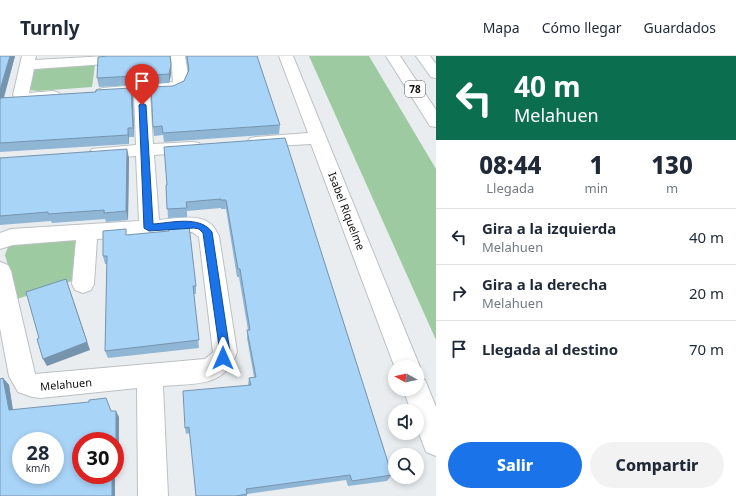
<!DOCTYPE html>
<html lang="es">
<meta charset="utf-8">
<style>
:root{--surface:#fff;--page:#f2f2f3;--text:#1f2937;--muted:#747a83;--line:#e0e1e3;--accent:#1a73e8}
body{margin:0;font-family:"Noto Sans",sans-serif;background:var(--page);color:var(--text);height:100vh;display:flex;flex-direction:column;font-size:15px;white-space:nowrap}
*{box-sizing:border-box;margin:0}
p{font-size:13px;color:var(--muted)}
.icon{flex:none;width:22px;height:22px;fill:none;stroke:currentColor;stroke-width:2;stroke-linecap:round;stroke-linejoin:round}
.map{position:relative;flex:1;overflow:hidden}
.sheet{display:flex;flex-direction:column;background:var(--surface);width:300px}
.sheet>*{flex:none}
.hud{background:#0b6e4f;color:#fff;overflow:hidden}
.needle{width:26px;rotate:278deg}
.buttons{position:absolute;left:388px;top:304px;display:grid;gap:8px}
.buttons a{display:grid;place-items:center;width:36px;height:36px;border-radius:50%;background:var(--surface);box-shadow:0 2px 6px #0003;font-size:20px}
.speed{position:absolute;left:12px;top:376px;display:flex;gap:8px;font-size:20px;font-weight:700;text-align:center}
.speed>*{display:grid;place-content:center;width:52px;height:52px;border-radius:50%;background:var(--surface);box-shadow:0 2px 6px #0003;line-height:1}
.speed small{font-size:10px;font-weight:400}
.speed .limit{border:6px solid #d22;background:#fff;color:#111}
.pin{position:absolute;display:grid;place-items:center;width:34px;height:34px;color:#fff;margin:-41px -17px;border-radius:50% 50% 50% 0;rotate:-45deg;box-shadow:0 0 4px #0007}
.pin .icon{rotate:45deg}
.me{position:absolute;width:44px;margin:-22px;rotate:0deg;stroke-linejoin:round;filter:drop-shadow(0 0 3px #0008)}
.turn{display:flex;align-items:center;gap:14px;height:84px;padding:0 12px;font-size:18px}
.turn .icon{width:52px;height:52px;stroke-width:2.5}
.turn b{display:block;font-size:28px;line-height:34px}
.eta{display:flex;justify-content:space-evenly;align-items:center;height:68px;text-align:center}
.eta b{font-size:24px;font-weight:800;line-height:28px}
.button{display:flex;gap:8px;margin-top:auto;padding:8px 12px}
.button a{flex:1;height:46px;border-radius:24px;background:var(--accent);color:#fff;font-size:16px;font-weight:800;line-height:46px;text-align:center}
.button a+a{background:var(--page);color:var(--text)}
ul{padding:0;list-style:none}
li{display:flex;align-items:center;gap:12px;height:56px;padding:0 12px;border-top:1px solid var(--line)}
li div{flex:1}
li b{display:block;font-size:15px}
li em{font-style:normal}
header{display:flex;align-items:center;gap:24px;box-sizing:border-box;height:56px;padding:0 20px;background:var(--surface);border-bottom:1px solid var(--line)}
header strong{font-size:19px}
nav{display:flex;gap:22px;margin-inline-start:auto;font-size:14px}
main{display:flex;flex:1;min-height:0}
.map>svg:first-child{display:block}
.green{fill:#9ecaa1}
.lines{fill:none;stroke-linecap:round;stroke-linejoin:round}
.minor-casing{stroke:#bcc0c3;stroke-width:2}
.highway-casing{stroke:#bcc0c3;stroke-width:2}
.minor{fill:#fff;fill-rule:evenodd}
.highway{fill:#fff;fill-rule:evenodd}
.wall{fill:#90b6d5}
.shaded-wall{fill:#7694ae}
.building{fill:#a8d4f8;stroke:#7694ae;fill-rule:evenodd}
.route{fill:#1a73e8;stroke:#114b97}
.labels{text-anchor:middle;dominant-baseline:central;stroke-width:3;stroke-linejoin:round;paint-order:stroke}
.shield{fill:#fff;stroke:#565758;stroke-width:1}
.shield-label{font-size:10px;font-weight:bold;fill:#0e0f10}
.street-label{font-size:11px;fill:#0e0f10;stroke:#fff}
</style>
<header>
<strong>Turnly</strong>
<nav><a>Mapa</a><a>Cómo llegar</a><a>Guardados</a></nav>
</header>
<main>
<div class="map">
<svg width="436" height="440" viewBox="0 0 436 440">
<rect width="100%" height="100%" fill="#e9edf0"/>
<g class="green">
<path d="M309 0H369L436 113V284Z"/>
<path d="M95 9 92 31 38 35 29 34 33 13Z"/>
<path d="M78 183 75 224 17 243 5 199 8 191 15 188Z"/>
</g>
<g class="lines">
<defs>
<g id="minor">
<path d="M22 0H36L35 4 107 0 111 1 113 4 111 7 106 8 34 13 29 37 53 35 59 37 61 40 59 43C46 47 22 51 13 39Z"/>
<path d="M171 0H185L189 25 184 32 170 37 150 38 153 88 193 86 199 87 202 91 199 95 193 96 154 99 159 164C175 163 199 157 212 169 215 172 217 177 219 180L237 296C225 332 195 327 163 330L168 440H138L137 332 41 342 32 341 18 336 9 320 0 272V206L8 209 11 215 35 318 205 303 213 296 199 181 192 176 97 183 94 228 91 234 83 237 75 234 72 228 76 184 13 189 0 193V177L11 173 139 165 136 100 98 103 92 101 89 97 92 93 136 89 134 39 103 42 97 40 95 37 97 34 103 32 173 26Z"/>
<path d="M279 0H293L420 311 417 317V311H395V312L311 88 256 91 250 90 247 86 250 82 256 81 308 77Z"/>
<path d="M417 321 425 324 436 351V400L426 396 417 372V355H411L403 333H417Z"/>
</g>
<g id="highway">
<path d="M386 0H400L436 54V71L430 70Z"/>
<path d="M416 0H430L436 8V22L431 21Z"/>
</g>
</defs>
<use href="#minor" class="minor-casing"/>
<use href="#highway" class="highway-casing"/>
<use href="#minor" class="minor"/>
<use href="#highway" class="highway"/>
</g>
<g class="wall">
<path d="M0 0H15L4 42 96 36 131 32 133 41 134 81H129V88L0 96Z"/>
<path d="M108 0 171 18 169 27 99 31 97 22Z"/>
<path d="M186 0H257L280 69 279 78 164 86 163 79 154 80 153 71 173 30 184 25 188 15Z"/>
<path d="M285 82 392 419 387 425 348 430 346 424 247 438V440H196L190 377 186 378 185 372 248 329 249 322 254 321 247 282 248 274 239 221H237L226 153H221V152L187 155V161L168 162 166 129H167Z"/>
<path d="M0 102H129L128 164 106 166 105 163 52 167 51 165 0 169Z"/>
<path d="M127 179 196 230V238H194L199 292 108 302 105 295 107 208H105L103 200Z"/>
<path d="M3 322 9 329 13 354 109 349 111 355 119 361V390L115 391V411V385H81L115 419V440H0Z"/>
</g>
<g class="shaded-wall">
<path d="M10 0H15L1 51 0 49V34Z"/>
<path d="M171 9V18L169 27V18Z"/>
<path d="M131 32 133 41 134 81 133 72Z"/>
<path d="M128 72 129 81V88L128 79Z"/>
<path d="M127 93 129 102 128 164 126 155Z"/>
<path d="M66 223 90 294 47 310 43 303Z"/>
<path d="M3 322 9 329 14 361 9 354Z"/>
<path d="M116 355 119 361V390L116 384Z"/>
<rect x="112" y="419" width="3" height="21"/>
</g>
<g class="building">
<path d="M0 0H10L0 34Z"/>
<path d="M108 0H170L171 9 169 18 97 22 98 1Z"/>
<path d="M187 0H257L280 69 163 77 162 70 153 71 151 31 173 30 184 25 189 14Z"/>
<path d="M131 32 133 72H128V79L0 87V42L96 36V34Z"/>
<path d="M285 82 392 419 352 425 350 419 246 433 247 438 236 440H196L189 371 185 372 183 335 251 329 249 322 256 321 247 274H250L240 213H238L226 144H221V143L186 146 187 152 167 153 166 129H167L164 91Z"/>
<path d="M127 93 126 155 104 157V154L48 158V156L0 160V102Z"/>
<path d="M189 169 196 230H193L199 284 105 295 107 200H103V175L126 173V179L169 175V170Z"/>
<path d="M66 223 87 286 43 303 37 283 39 282 26 236Z"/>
<path d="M3 322 9 354 89 346V344L106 342 111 355H116V384L112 385H81V419H112V440H0V323ZM21 385H55V419H21Z"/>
</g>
<path class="route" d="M142 47 146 49 153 168C170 167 200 159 212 176L230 296 227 306 223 307 219 306 218 302 219 296V290L203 177 199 173 194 172 149 175 144 172 139 49Z"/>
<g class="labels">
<rect class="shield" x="405" y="25" width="20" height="16" rx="3"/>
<g class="shield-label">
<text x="415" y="33">78</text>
</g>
<g class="street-label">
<text transform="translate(347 155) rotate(69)">Isabel Riquelme</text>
<text transform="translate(66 328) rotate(-5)">Melahuen</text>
</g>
</g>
</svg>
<div class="buttons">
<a><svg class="needle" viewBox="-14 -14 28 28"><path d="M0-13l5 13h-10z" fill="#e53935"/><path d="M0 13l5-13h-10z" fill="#747a83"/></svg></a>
<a><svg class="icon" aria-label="sound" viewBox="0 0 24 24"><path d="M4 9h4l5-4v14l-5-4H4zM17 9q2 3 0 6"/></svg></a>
<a><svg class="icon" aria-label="search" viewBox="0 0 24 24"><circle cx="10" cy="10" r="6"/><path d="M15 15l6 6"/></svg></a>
</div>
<div class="speed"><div>28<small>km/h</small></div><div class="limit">30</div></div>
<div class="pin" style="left:142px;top:49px;background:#d93025"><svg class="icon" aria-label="arrive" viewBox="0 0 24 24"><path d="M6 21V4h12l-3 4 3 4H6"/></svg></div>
<svg class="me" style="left:223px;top:302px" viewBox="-20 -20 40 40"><path d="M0-17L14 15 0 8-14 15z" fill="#1a73e8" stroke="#fff" stroke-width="4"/></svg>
</div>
<section class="sheet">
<div class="hud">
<div class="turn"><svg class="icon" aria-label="left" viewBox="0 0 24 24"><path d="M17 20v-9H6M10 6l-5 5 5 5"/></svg><div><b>40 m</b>Melahuen</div></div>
</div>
<div class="eta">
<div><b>08:44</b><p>Llegada</p></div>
<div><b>1</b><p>min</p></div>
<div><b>130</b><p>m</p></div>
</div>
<ul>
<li><svg class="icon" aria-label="left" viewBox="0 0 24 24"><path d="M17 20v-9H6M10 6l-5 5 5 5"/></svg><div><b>Gira a la izquierda</b><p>Melahuen</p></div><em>40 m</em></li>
<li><svg class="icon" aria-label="right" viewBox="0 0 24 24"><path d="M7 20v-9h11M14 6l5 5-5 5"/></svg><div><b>Gira a la derecha</b><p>Melahuen</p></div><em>20 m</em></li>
<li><svg class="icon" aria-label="arrive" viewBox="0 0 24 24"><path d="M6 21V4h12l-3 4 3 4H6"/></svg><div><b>Llegada al destino</b></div><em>70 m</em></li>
</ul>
<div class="button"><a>Salir</a><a>Compartir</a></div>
</section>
</main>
